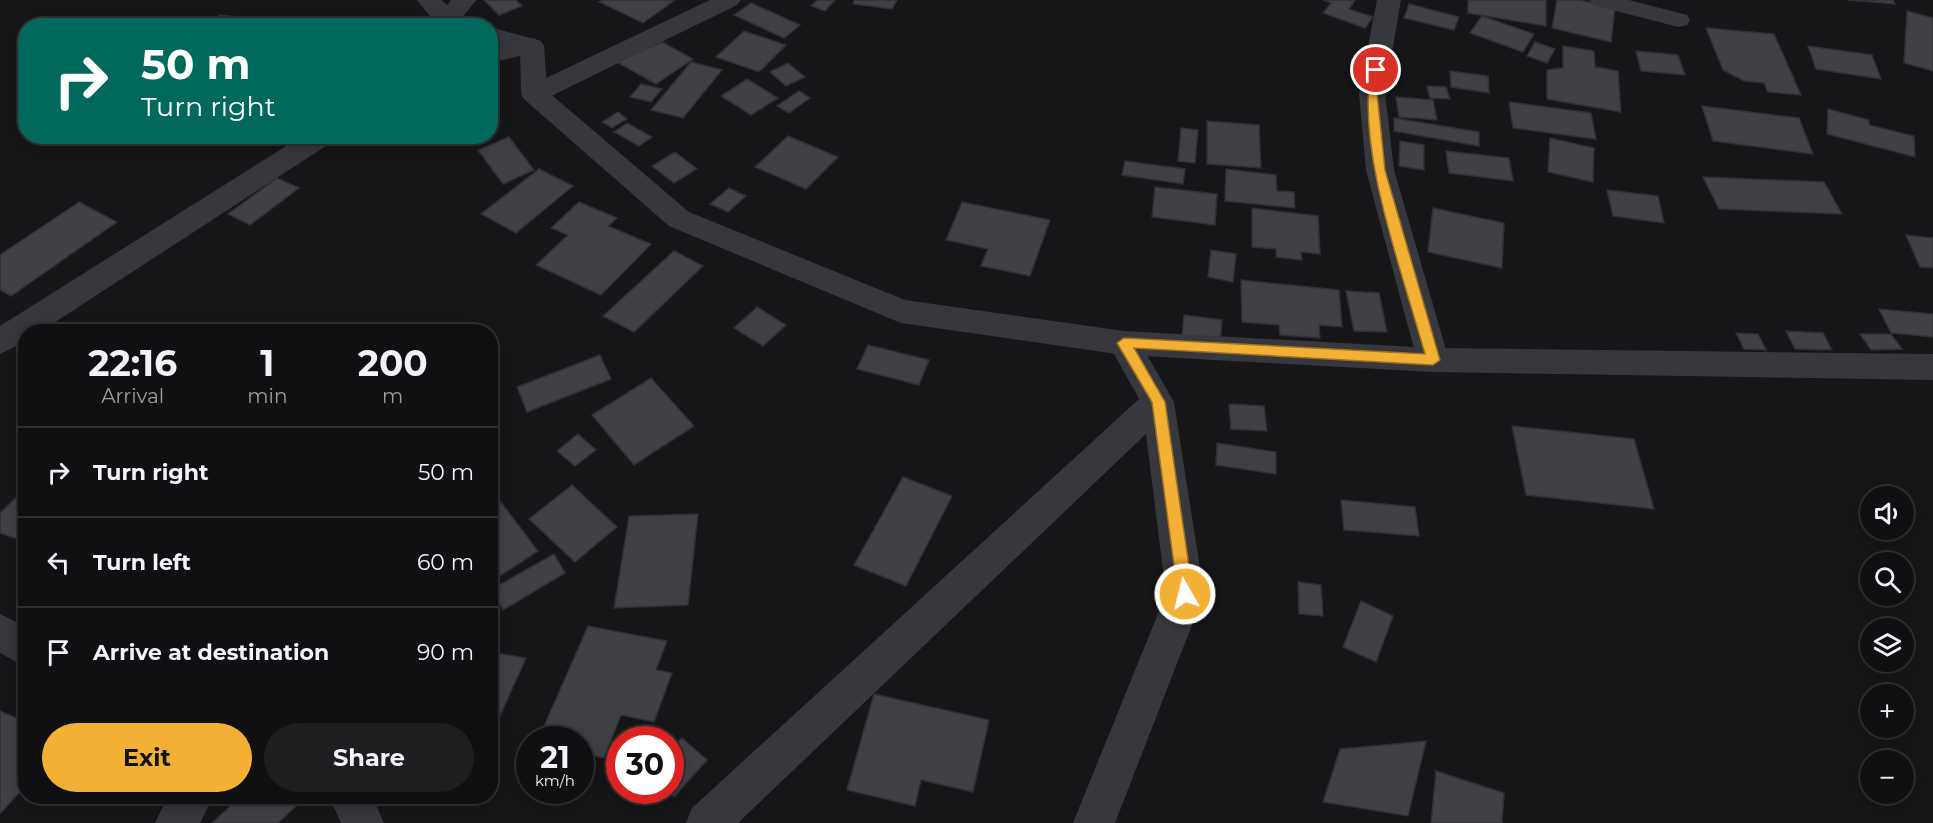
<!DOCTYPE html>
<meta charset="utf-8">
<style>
:root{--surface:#101012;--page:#1e1e20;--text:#f1f3f6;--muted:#9c9d9f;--line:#303032;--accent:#f2b134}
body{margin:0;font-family:Montserrat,sans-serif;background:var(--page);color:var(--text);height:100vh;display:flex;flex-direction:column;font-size:22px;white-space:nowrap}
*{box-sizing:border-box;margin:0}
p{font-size:20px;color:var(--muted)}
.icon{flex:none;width:33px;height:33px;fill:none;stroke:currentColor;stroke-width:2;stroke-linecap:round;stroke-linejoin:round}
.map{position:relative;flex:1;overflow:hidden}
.sheet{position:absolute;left:18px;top:324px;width:480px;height:480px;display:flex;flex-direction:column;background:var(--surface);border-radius:24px;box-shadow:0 3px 15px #0003,0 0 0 2px var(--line)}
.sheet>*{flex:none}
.banner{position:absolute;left:18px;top:18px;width:480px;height:126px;border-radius:24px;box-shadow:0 3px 15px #0003,0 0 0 2px var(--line);background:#00695c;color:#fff;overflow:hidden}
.tools{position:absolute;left:1860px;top:486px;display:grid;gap:12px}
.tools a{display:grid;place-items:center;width:54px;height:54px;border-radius:50%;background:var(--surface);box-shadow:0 3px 15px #0003,0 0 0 2px var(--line);font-size:30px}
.speed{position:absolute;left:516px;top:726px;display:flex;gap:12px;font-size:30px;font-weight:700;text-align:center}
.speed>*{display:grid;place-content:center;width:78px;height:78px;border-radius:50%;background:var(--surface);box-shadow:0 3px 15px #0003,0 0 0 2px var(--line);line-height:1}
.speed small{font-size:15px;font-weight:400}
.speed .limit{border:9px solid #d22;background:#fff;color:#111}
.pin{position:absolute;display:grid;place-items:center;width:51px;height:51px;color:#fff;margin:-26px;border:3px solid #fff;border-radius:50%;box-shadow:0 2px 6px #0007}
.me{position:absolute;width:66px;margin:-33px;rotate:352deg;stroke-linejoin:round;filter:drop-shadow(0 0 4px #0008)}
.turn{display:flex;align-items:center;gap:21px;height:126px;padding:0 24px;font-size:27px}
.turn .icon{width:78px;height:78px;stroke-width:2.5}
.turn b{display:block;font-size:42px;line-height:51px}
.eta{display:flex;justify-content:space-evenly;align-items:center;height:102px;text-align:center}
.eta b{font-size:36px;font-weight:700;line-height:42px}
.action{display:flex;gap:12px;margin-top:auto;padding:12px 24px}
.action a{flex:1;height:69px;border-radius:36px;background:var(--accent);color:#111;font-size:24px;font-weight:700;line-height:69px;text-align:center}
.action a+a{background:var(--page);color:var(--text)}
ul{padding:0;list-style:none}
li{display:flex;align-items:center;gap:18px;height:90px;padding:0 24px;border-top:2px solid var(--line)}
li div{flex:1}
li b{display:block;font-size:22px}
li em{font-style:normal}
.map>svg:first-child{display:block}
.building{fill:#404145;stroke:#303034;stroke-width:1.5}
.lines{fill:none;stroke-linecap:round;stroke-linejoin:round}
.minor{fill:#37383d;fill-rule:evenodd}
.tertiary{fill:#37383d;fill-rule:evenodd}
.route{fill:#f2b134;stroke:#9d7322;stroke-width:1.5}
</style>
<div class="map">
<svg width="1933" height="823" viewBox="0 0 1933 823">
<rect width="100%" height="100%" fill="#161618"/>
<g class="building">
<path d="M484 0H516L522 6 499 15Z"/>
<path d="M602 0H675L643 23 599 2Z"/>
<path d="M817 0H835L825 11 811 6Z"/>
<path d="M854 0H897L892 9 853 4Z"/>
<path d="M1323 0H1355L1349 9 1373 17 1365 28 1323 13 1331 3Z"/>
<path d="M1468 0H1546V26L1468 13Z"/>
<path d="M1557 0H1580L1615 8 1611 42 1552 28Z"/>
<path d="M1848 0H1893L1895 4Z"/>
<path d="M751 3 800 25 784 38 734 15Z"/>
<path d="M1409 4 1459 17 1454 30 1404 18Z"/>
<path d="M1907 11 1933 18V71L1904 63Z"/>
<path d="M220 15 260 20 255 26H209Z"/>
<path d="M1482 16 1534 34 1523 52 1470 33Z"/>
<path d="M1706 28 1774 34 1801 95 1768 92 1764 83 1744 81 1723 70Z"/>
<path d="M744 31 786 45 759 72 716 57Z"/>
<path d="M662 42 693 59 656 84 617 62Z"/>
<path d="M1535 42 1555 49 1547 63 1527 56Z"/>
<path d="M1563 46 1594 51 1595 67 1618 71 1621 112 1547 99V70L1563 68Z"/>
<path d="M1808 46 1872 55 1881 79 1816 69Z"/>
<path d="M1636 51 1678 55 1685 75 1641 71Z"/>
<path d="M691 62 722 70 683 118 651 110Z"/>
<path d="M788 63 805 77 786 86 770 72Z"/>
<path d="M1450 71 1488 76 1489 93 1451 87Z"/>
<path d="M747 79 778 98 751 115 721 96Z"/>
<path d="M641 84 662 89 651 102 630 97Z"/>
<path d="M1427 86 1446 87 1450 99 1430 98Z"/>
<path d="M799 91 810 98 789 113 777 106Z"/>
<path d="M1396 97 1433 100 1437 120 1399 117Z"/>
<path d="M1509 102 1591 113 1596 139 1513 128Z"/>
<path d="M1702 106 1799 118 1813 154 1713 141Z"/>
<path d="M1828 109 1869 120V125L1914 136 1915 157 1827 134Z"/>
<path d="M618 112 627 119 612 128 602 122Z"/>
<path d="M1394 118 1479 132V146L1394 131Z"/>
<path d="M1207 121 1259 125 1261 168 1207 164Z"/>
<path d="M627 123 652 137 639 146 614 132Z"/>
<path d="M1181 128 1198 130 1195 163 1178 161Z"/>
<path d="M788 136 838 157 806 189 755 167Z"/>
<path d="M509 137 534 170 503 184 478 150Z"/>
<path d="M1550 138 1594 148 1593 182 1548 172Z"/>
<path d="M1400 141 1424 145V170L1399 166Z"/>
<path d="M1446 151 1509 158 1513 181 1449 173Z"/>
<path d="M675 152 697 169 674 183 652 166Z"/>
<path d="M1125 161 1185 169 1183 184 1122 175Z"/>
<path d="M539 169 573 186 516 233 481 214Z"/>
<path d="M1226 169 1276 175 1277 191 1294 192 1295 208 1225 201Z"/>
<path d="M1703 177 1824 182 1842 214 1719 209Z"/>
<path d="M277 178 299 188 250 225 228 214Z"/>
<path d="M1155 187 1217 194 1215 225 1152 217Z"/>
<path d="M729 188 746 196 728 212 710 204Z"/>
<path d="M1607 190 1658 196 1664 223 1613 216Z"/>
<path d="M79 202 117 222 11 296 0 290V255Z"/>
<path d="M579 202 617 218 608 226 651 244 601 295 536 265 568 235 551 228Z"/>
<path d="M962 202 1050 220 1030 276 981 266 988 249 946 240Z"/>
<path d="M1252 208 1318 216 1320 254 1301 252 1302 260 1276 257V249L1252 247Z"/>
<path d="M1433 208 1504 223 1502 268 1428 252Z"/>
<path d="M1906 235 1933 238V268L1920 267Z"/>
<path d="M1211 250 1236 254 1233 282 1208 277Z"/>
<path d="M674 251 703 266 634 332 603 316Z"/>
<path d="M1241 280 1339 290 1342 327 1319 325 1320 338 1280 335 1279 325 1242 322Z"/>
<path d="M1346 291 1379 293 1387 332 1354 331Z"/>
<path d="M757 307 786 325 763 346 734 328Z"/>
<path d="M1879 309 1933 314V337L1891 333Z"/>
<path d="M1184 315 1222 320 1220 344 1182 338Z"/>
<path d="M1786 331 1823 333 1832 350 1795 349Z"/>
<path d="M1736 333 1758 334 1766 350 1744 349Z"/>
<path d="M1860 334H1891L1902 349 1871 350Z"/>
<path d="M868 345 929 360 919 385 857 369Z"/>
<path d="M600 355 611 379 527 412 517 387Z"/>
<path d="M651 378 694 426 634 465 592 415Z"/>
<path d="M1229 404 1264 406 1267 431 1231 429Z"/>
<path d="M1512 426 1634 439 1654 509 1526 495Z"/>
<path d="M578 434 596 450 575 466 557 451Z"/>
<path d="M1217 443 1276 452V474L1216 465Z"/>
<path d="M903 477 952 496 906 586 854 565Z"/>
<path d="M572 485 617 527 575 562 529 519Z"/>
<path d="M26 488V542L0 533V513Z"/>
<path d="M1341 500 1415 507 1419 536 1344 530Z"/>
<path d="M500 501 538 551 497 578 490 569V507Z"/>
<path d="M698 514 688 605 614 608 629 516Z"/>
<path d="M554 554 565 573 503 610 492 589Z"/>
<path d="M1298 582 1321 585 1323 616 1299 614Z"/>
<path d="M1361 601 1393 616 1376 662 1343 647Z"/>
<path d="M588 626 667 641 656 670 672 673 654 722 621 715 604 758 580 753V740H538Z"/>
<path d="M490 652 526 658 490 738Z"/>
<path d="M874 694 989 720 973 792 921 780 915 806 847 790Z"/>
<path d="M0 711 26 722V785L0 814Z"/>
<path d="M682 738 707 760 674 797 667 790H670V750Z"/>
<path d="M1426 741 1408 816 1323 802 1340 749Z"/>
<path d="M1436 771 1504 793 1502 823H1431Z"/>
<path d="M241 796H306V797L278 823H212Z"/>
<path d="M422 796H464L461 804Z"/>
</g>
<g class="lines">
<g class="minor">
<path d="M451 0H476L456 26H438L435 21Z"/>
<path d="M710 0H741L737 5 543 100 534 102 525 100 521 94 525 88Z"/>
<path d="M1377 0H1401L1385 93 1394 170 1449 360 1444 369 1433 372 1422 369 1417 360 1366 170 1359 93Z"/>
<path d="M1589 0H1629L1687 15 1690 20 1687 25 1678 27 1593 5Z"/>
<path d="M532 38 541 41 544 46 541 51 490 63V47Z"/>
<path d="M302 136H335L332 142 40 332H26V341L0 354V326Z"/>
<path d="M1124 331 1135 334 1174 402 1204 594 1115 823H1073L1166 594 1146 434 738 823H686L692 808 1139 399 1108 343 1113 334Z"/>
<path d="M0 614 26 627V667L0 653Z"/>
<path d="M168 796H213L200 823H155Z"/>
<path d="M329 796H372L384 823H341Z"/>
</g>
<g class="tertiary">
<path d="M417 0H442L456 16 471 21 474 26H438Z"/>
<path d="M490 27 541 41 544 46 547 91 689 212 905 300 1124 331 1433 348 1933 354V380L1433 372 1124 355 901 323 669 226 525 100 521 94 520 50 490 42Z"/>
</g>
</g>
<path class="route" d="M1376 66 1382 70 1377 93 1385 170 1440 360 1433 365 1134 348 1165 402 1193 594 1191 599 1185 601 1180 599 1178 594 1152 402 1117 343 1124 338 1425 354C1403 274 1356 151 1371 70Z"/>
</svg>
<div class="tools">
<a><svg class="icon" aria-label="sound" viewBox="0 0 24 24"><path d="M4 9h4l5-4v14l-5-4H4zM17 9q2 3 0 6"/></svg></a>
<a><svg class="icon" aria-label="search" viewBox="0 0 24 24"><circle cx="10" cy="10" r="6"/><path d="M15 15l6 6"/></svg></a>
<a><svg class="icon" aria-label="layers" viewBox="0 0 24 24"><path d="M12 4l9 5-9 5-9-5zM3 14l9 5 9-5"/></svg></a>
<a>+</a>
<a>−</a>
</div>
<div class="speed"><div>21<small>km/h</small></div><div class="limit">30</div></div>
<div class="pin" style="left:1376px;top:70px;background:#d93025"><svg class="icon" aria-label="arrive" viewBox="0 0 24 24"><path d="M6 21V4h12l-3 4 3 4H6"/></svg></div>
<svg class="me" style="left:1185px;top:594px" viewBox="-20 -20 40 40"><circle r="17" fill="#f2b134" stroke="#fff" stroke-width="3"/><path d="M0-11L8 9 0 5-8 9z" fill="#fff"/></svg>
<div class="banner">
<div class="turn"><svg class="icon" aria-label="right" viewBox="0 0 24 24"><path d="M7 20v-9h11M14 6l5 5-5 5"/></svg><div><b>50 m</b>Turn right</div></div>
</div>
<section class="sheet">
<div class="eta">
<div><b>22:16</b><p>Arrival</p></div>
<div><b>1</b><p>min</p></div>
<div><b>200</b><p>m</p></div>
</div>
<ul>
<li><svg class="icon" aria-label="right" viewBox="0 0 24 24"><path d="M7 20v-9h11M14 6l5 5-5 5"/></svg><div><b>Turn right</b></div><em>50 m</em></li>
<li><svg class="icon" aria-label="left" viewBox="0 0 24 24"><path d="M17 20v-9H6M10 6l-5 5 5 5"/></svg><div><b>Turn left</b></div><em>60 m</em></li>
<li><svg class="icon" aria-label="arrive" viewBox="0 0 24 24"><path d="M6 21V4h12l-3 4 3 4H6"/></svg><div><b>Arrive at destination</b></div><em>90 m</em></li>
</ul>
<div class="action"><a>Exit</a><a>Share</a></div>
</section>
</div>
